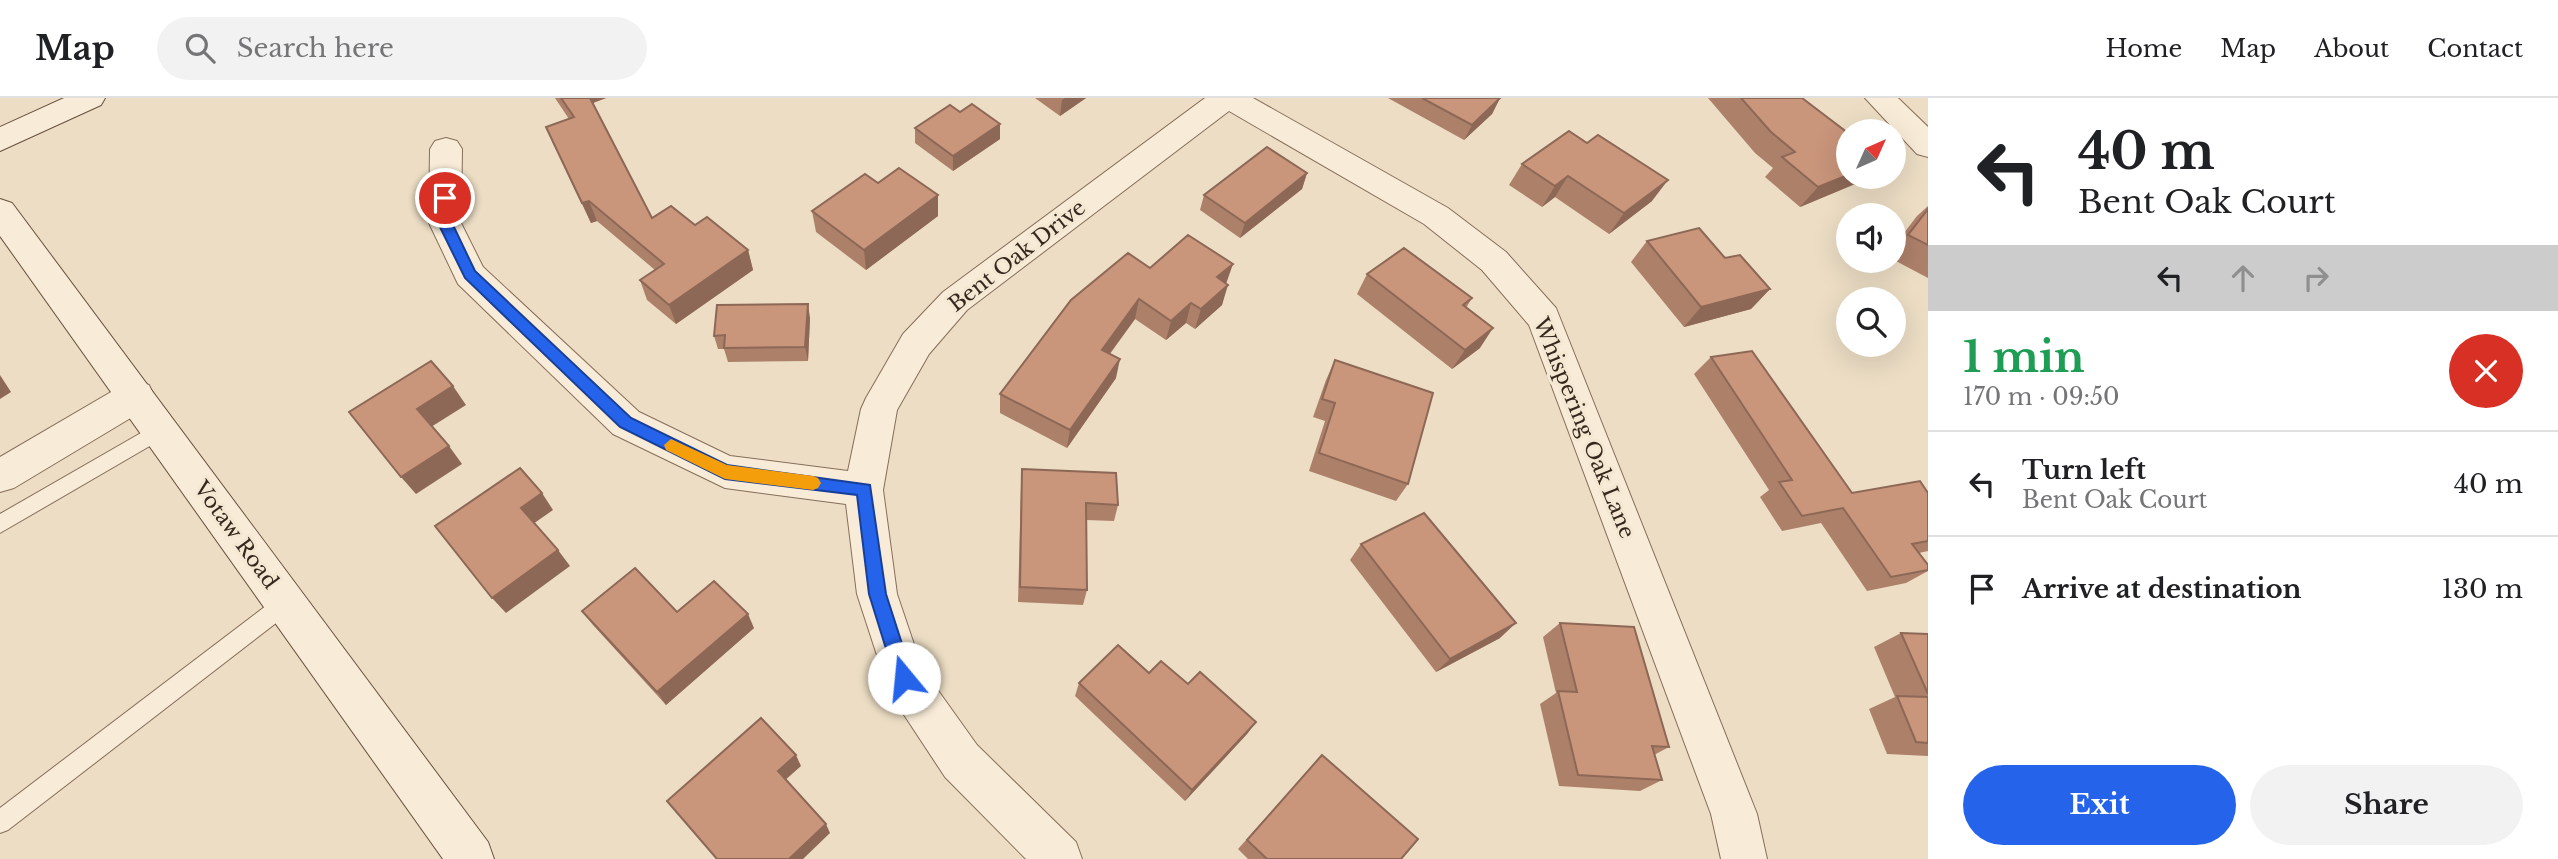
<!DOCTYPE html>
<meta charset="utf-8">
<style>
:root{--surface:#fff;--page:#f2f2f2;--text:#202124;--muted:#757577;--line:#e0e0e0;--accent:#2563eb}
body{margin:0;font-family:"Libre Baskerville",serif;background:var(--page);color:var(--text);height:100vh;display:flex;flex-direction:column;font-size:26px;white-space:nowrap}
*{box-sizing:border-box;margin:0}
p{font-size:23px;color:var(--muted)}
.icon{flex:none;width:38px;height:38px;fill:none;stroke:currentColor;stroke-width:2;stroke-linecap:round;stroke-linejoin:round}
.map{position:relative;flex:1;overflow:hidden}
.drawer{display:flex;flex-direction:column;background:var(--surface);width:630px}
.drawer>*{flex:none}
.guide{background:#fff;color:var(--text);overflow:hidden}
.needle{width:46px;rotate:45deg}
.buttons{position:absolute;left:1836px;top:21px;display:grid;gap:14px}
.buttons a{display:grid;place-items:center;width:70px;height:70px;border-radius:50%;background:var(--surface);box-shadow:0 7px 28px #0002;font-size:35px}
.pin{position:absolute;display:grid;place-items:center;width:60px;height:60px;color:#fff;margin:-30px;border:4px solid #fff;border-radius:50%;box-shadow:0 2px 7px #0007}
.me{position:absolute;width:77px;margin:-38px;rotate:343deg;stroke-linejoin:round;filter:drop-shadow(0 0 5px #0008)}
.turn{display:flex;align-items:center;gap:24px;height:147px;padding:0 35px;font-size:32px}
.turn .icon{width:91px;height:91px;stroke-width:2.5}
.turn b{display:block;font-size:49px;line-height:60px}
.lanes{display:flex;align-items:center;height:66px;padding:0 35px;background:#0003;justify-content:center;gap:35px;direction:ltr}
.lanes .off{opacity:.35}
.round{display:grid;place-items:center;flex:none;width:74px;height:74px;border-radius:37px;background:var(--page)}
.summary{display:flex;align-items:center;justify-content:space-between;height:119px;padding:0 35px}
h1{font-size:42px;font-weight:700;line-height:52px;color:#1e9e55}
.button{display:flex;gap:14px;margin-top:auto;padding:14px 35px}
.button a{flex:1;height:80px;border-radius:42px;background:var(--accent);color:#fff;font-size:28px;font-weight:700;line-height:80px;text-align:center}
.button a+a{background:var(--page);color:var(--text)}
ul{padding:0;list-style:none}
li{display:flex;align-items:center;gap:21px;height:105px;padding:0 35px;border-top:2px solid var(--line)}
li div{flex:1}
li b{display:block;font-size:26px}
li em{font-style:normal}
header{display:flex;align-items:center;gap:42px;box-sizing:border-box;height:98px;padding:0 35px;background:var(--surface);border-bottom:2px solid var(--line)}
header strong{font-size:33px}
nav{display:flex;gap:38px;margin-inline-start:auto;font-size:24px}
.search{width:490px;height:63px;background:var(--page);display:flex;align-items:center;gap:18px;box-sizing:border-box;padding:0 24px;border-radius:38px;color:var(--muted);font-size:26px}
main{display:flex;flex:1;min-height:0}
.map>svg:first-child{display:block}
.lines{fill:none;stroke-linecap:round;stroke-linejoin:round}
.lane-casing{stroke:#866e5b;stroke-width:2}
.street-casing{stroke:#866e5b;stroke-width:2}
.secondary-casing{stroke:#68503e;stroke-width:2}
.lane{fill:#f8ebd7;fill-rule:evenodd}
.street{fill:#f8ebd7;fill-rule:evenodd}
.secondary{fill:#f8ebd7;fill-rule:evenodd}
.wall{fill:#ad806a}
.shaded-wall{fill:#8d6856}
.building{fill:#c9957b;stroke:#8d6856;stroke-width:2}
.route{fill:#2563eb;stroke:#184099;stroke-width:2}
.slow{fill:#f59e0b}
.labels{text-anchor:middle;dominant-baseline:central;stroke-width:6;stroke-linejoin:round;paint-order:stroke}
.street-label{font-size:21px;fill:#37281e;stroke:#f4e8d3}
</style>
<header>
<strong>Map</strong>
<div class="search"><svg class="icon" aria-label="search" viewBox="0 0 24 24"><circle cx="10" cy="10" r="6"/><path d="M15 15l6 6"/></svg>Search here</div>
<nav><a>Home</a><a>Map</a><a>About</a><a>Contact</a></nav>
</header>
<main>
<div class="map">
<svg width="1928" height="761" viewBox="0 0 1928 761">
<rect width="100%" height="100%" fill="#ecddc4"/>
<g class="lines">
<defs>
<g id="lane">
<path d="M160 324 167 326 169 332 167 338 0 435V416Z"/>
<path d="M286 496 293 498 296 505 293 512 8 732 0 735V710L279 498Z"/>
</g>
<g id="street">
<path d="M1205 0H1253L1448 110 1506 154 1556 210 1757 716 1767 761H1721L1711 716 1529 227 1482 172 1424 126 1229 13 967 212 929 256 897 312 883 392 897 496 922 570 977 647 1076 744 1082 761H1026L945 679 889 594 857 496 846 406 725 390 613 336 458 186 429 125 430 51 435 43 446 40 457 43 462 51 461 125 483 169 639 314 730 358 848 373 861 311 866 300 903 236 943 194Z"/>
<path d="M1865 0H1898L1928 29V59L1917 56Z"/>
<path d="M136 283 149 287 154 298 149 309 14 390 0 394V359L123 287Z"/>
</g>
<g id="secondary">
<path d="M64 0H105L101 7 0 53V29Z"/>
<path d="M0 101 12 105 488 744 494 761H443L0 138Z"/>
</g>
</defs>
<use href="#lane" class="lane-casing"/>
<use href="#street" class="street-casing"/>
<use href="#secondary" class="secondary-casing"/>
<use href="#lane" class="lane"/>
<use href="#street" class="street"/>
<use href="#secondary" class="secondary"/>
</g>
<g class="wall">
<path d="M555 0H606L593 5 652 120 695 127 748 152 753 172 676 226 647 202 640 182 655 172 597 123 591 125 555 49 546 29 569 21Z"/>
<path d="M1035 0H1086L1060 18Z"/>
<path d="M1388 0H1500L1492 16 1464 42Z"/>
<path d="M1708 0H1802L1870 80 1800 109 1765 79 1773 70 1755 55Z"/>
<path d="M960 14 1000 26V41L953 73 915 45V30Z"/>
<path d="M1569 33 1652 103 1609 136 1555 99 1542 109 1509 87 1522 66Z"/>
<path d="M1307 75 1302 91 1240 140 1200 112 1204 97Z"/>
<path d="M878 85 938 97V118L866 172 816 134 812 113Z"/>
<path d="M1928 108V180L1894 162V148L1917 118Z"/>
<path d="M1647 143 1725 160 1770 191 1751 211 1684 229 1631 164Z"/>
<path d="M1150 170 1227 186 1222 207 1195 231 1186 225 1166 242 1135 221 1110 256 1116 280 1067 350 1000 315V296Z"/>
<path d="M1367 176 1472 200 1466 210 1480 250 1452 271 1357 196Z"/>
<path d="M810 220 808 263 728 264 724 251H718L714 238Z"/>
<path d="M1711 259 1852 395H1928V453L1919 455 1928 467V473L1906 485 1867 493 1821 425 1782 433 1760 399 1769 392 1694 276Z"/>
<path d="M1335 262 1408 386 1396 403 1309 373 1325 323 1313 319 1326 282Z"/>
<path d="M1022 371 1118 407 1114 423 1086 422 1087 492 1083 507 1018 504 1021 389Z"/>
<path d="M1361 446 1500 540 1436 574 1350 462Z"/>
<path d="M582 513 677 514 754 530 666 607 593 527Z"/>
<path d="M1560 525 1669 649 1654 657 1662 682 1640 693 1559 688 1540 606 1556 595 1543 539Z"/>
<path d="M1901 535 1928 536V658L1887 656 1869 611 1895 599 1874 549Z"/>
<path d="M1149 575 1256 624 1247 636 1185 703 1075 598 1079 585Z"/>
<path d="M1322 657 1401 761H1248L1238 751Z"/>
</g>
<g class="shaded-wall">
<path d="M588 0H606L590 6Z"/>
<path d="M1065 0H1086L1060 18 1062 2Z"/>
<path d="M1500 0 1492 16 1464 42 1472 27Z"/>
<path d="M1000 26V41L953 73V58Z"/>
<path d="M1307 75 1302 91 1240 140 1245 125Z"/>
<path d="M1848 77V79H1871L1800 109 1818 89Z"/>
<path d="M1568 78 1555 99 1542 109 1555 88Z"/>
<path d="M1668 82 1652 103 1609 136 1624 115Z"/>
<path d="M938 97V118L866 172 864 152Z"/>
<path d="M589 103 597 123 591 125 582 105Z"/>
<path d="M748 152 753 172 676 226 669 207Z"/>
<path d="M1233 166 1226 186 1217 179Z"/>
<path d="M1228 187 1222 207 1195 231 1201 211Z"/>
<path d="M1770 191 1751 211 1684 229 1701 209Z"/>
<path d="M1139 201 1135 221 1098 271 1102 252Z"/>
<path d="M1191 205 1186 225 1166 242 1171 223Z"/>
<path d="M808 206 810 220 808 263 805 249Z"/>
<path d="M1493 230 1480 250 1452 271 1465 252Z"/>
<path d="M1120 261 1116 280 1067 350 1070 332Z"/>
<path d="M0 277 11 294 0 301Z"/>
<path d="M453 288 466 307 431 329 417 311Z"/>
<path d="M449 348 462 366 416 396 401 379Z"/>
<path d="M542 395 553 412 533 426 521 410Z"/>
<path d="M558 452 570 468 506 515 492 500Z"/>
<path d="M748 516 754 530 666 607 657 594Z"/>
<path d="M1516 525 1500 540 1436 574 1450 561Z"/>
<path d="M1256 624 1247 636 1185 703 1192 692Z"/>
<path d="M796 657 801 668 783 684 778 673Z"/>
<path d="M826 726 830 735 803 761H789Z"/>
</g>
<g class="building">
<path d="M561 0H590L652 120 671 108 695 127 707 119 748 152 669 207 640 182 664 166 589 103 582 105 546 29 574 19Z"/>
<path d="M1422 0H1500L1472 27Z"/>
<path d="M1741 0H1802L1848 35V77L1818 89 1782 59 1795 54 1771 34Z"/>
<path d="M972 6 1000 26 953 58 915 30 950 7 960 14Z"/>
<path d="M1569 33 1587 45 1598 37 1668 82 1624 115 1568 78 1555 88 1522 66Z"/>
<path d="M1267 49 1307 75 1245 125 1204 97Z"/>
<path d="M899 70 938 97 864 152 812 113 865 76 878 85Z"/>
<path d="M1928 111V147L1908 137Z"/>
<path d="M1699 130 1725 160 1740 157 1770 191 1701 209 1647 143Z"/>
<path d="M1188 137 1233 166 1217 179 1228 187 1201 211 1191 205 1171 223 1139 201 1102 252 1120 261 1070 332 1000 296 1071 202 1128 155 1150 170Z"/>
<path d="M1404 150 1472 200 1463 207 1493 230 1465 252 1367 176Z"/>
<path d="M808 206 805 249 724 250 725 237 714 238 717 207Z"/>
<path d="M1752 253 1852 395 1920 383 1928 395V443L1912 446 1928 467V472L1891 479 1843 410 1802 418 1779 384 1792 382 1711 259Z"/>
<path d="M1335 262 1433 295 1408 386 1319 355 1335 305 1322 301Z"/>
<path d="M431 263 453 288 417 311 449 348 401 379 349 314Z"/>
<path d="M520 370 542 395 521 410 558 452 492 500 435 428Z"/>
<path d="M1022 371 1116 375 1118 407 1086 405 1087 492 1020 489Z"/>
<path d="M1424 415 1516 525 1450 561 1361 446Z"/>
<path d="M635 470 677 514 714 483 748 516 657 594 582 513Z"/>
<path d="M1560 525 1634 529 1669 649 1652 648 1662 682 1578 677 1558 593 1577 594Z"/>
<path d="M1901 535 1928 536V596Z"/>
<path d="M1118 547 1149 575 1161 563 1188 586 1200 574 1256 624 1192 692 1079 585Z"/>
<path d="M1897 598 1928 599V645L1916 644Z"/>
<path d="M761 620 796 657 778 673 826 726 789 761H717L667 703Z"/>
<path d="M1322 657 1418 741 1401 761H1267L1247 742Z"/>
</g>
<path class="route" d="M445 96 452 100V125L475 173 631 320 727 367 870 387 886 496 913 580 910 586 904 588 897 586 869 496 857 397 725 381 620 329 465 180 438 125 439 100Z"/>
<path class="slow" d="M671 341 727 367 813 378 818 380 821 385 818 390 813 392 725 381 666 352 664 347Z"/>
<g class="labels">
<g class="street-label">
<text transform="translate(1017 158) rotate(-38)">Bent Oak Drive</text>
<text transform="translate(1584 330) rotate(68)">Whispering Oak Lane</text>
<text transform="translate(236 437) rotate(54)">Votaw Road</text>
</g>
</g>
</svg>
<div class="buttons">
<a><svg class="needle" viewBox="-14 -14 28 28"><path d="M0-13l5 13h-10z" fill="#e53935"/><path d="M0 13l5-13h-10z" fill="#757577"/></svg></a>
<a><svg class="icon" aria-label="sound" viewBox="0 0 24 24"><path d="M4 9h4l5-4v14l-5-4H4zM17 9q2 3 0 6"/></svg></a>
<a><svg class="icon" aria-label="search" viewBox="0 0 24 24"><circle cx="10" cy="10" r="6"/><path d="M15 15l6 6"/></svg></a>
</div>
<div class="pin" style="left:445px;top:100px;background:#d93025"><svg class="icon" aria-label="arrive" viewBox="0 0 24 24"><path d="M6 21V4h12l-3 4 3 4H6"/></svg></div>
<svg class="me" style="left:904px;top:580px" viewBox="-20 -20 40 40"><circle r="19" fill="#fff"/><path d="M0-13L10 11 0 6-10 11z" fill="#2563eb"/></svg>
</div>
<section class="drawer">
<div class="guide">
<div class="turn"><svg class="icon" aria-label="left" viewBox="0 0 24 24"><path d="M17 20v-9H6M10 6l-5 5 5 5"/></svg><div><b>40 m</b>Bent Oak Court</div></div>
<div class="lanes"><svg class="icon" aria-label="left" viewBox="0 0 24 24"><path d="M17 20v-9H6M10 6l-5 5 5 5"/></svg><svg class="icon off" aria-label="ahead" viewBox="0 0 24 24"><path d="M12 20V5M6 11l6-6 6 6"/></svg><svg class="icon off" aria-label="right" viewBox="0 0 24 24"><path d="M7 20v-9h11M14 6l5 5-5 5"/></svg></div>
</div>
<div class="summary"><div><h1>1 min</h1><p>170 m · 09:50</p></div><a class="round" style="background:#d93025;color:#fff"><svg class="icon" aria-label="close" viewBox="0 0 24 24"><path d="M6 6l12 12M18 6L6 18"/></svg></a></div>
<ul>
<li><svg class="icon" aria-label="left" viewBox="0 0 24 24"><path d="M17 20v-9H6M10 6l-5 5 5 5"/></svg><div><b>Turn left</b><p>Bent Oak Court</p></div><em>40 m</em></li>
<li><svg class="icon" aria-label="arrive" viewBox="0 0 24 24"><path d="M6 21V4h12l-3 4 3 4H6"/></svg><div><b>Arrive at destination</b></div><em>130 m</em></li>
</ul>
<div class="button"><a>Exit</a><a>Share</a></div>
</section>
</main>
